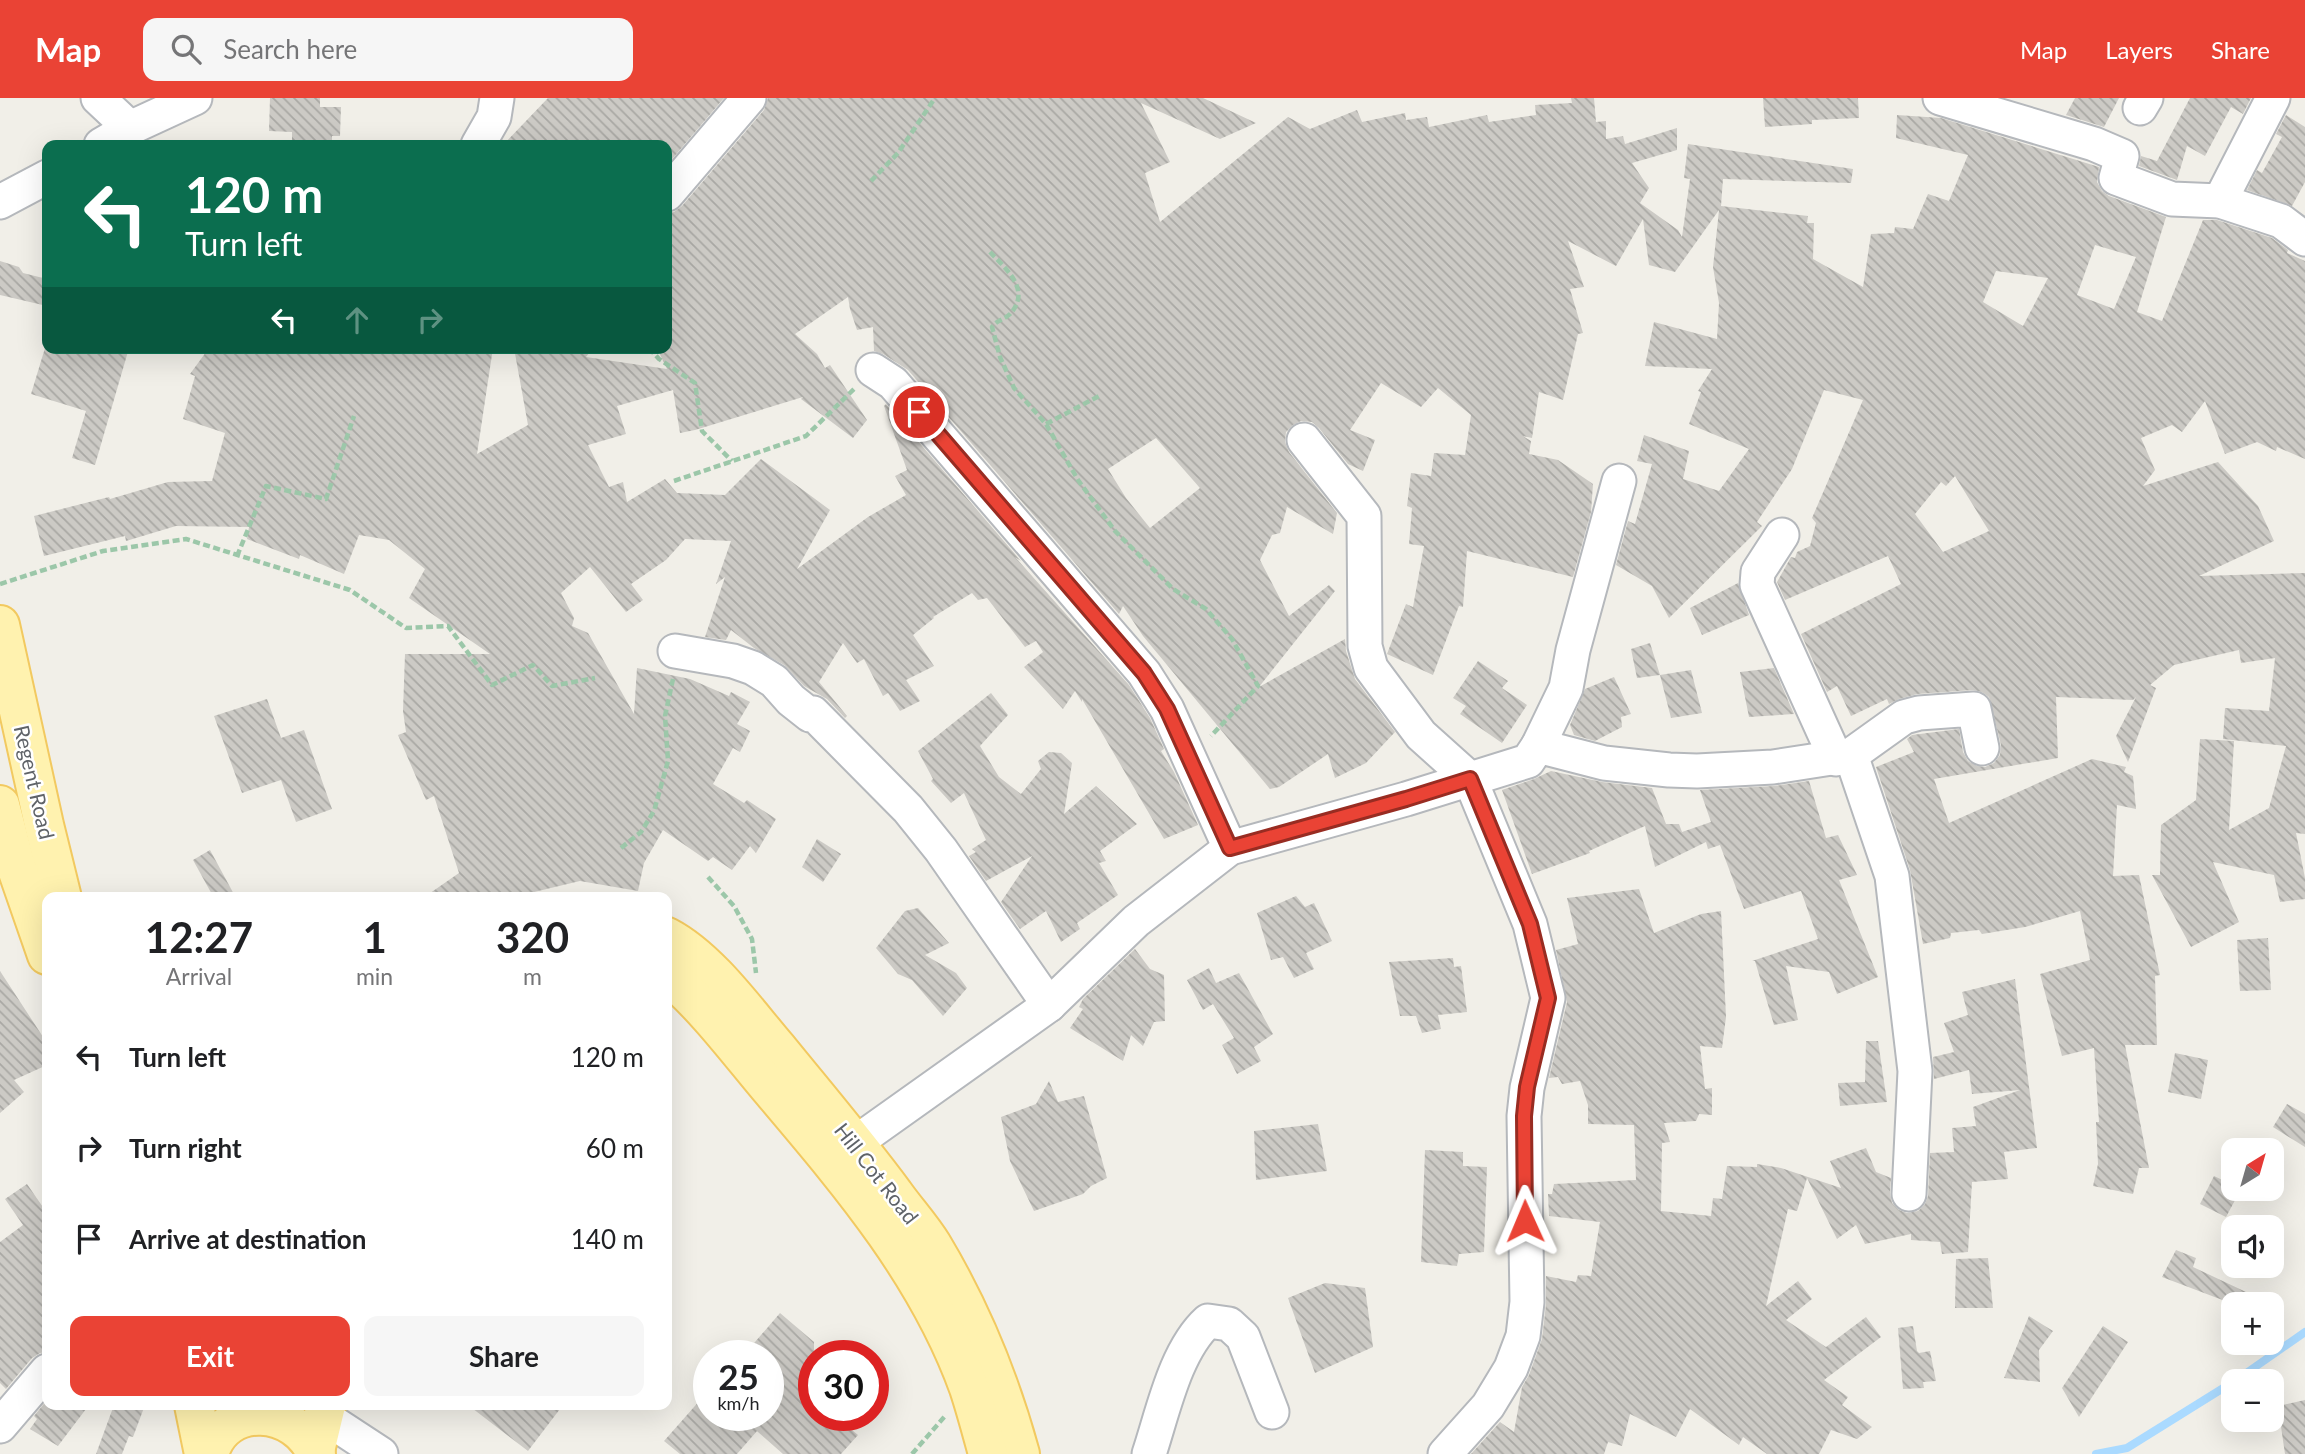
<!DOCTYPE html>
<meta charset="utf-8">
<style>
:root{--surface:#fff;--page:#f6f6f6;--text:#202124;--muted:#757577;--accent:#ea4335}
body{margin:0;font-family:Lato,sans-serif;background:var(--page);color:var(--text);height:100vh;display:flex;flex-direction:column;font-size:26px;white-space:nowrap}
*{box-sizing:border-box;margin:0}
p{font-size:23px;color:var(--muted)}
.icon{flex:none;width:38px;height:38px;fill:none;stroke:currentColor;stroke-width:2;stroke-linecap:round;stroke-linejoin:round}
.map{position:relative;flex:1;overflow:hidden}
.details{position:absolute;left:42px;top:794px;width:630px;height:518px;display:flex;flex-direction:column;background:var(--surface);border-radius:14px;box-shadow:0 7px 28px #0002}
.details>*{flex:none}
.guide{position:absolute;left:42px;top:42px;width:630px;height:214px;border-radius:14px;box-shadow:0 7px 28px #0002;background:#0b6e4f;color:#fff;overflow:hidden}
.needle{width:46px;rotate:37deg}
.fabs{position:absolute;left:2221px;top:1040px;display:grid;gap:14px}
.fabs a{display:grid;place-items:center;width:63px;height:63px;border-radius:14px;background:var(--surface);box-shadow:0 7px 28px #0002;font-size:35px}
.speed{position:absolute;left:693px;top:1242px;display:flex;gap:14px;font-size:35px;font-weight:700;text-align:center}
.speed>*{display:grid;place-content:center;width:91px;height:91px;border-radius:50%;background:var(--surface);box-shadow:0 7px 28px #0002;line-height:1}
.speed small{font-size:18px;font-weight:400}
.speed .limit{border:10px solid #d22;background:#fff;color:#111}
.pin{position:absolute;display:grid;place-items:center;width:60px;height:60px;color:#fff;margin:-30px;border:4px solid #fff;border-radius:50%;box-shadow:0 2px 7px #0007}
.me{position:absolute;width:77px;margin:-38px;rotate:359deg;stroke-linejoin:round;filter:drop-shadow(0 0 5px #0008)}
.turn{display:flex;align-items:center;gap:24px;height:147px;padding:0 28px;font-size:32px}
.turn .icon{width:91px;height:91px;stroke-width:2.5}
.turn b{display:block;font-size:49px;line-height:60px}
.lanes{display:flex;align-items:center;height:66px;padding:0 28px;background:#0003;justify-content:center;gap:35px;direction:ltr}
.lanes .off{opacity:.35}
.eta{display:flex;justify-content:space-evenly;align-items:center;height:119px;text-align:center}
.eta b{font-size:42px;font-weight:700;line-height:49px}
.primary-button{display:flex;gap:14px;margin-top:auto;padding:14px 28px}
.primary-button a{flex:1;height:80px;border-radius:14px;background:var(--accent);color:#fff;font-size:28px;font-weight:700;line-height:80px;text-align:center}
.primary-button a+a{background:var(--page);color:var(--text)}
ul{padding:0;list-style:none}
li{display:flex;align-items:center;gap:21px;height:91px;padding:0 28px}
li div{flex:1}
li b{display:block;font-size:26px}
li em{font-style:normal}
header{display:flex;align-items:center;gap:42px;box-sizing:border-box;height:98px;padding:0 35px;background:var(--accent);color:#fff}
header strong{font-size:33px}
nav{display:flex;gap:38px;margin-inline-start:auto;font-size:24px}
.search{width:490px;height:63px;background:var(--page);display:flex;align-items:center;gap:18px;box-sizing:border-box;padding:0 24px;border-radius:14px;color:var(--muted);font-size:26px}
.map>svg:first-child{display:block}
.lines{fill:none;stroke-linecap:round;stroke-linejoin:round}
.stream{stroke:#aadaff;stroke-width:8}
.building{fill:url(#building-back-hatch);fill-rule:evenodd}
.minor-casing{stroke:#b5b8bc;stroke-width:37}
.major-casing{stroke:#f2c960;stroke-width:42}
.path{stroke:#9cc7a9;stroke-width:4.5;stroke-dasharray:7 3.5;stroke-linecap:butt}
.minor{stroke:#fff;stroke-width:33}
.major{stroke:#fff2af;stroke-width:38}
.route-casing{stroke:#982c22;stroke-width:18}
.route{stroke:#ea4335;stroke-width:12}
.labels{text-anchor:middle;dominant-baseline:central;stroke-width:5;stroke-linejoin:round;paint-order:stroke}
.street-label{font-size:21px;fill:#5f6368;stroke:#fff}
</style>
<header>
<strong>Map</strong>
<div class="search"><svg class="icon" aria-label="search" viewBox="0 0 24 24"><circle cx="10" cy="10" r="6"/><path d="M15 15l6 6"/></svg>Search here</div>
<nav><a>Map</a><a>Layers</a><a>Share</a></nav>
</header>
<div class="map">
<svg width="2305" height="1356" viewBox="0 0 2305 1356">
<defs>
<pattern id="building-back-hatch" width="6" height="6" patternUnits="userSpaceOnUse" patternTransform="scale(1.75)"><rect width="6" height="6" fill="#cccac5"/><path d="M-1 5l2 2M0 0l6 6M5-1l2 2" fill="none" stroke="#a9a8a4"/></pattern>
</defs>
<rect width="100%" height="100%" fill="#f1efe8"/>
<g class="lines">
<g class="stream">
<path d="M2235 1283 2305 1234"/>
<path d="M2096 1356 2127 1350 2233 1284"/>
</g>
</g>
<g class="building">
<path d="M270 0H320V9H341L340 38H332V47H292V34L269 33Z"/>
<path d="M548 0H724L667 67V47H503Z"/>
<path d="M768 0H1203L1256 25 1220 41 1141 5 1170 64 1145 75 1160 124 1288 19 1310 31 1357 12 1362 24 1405 15 1406 22 1427 19 1429 29 1487 17 1489 24 1536 17 1535 7 1572 5 1571 0H1594L1596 24 1606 23V41L1623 38 1625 46 1677 30V52L1632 65 1649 90 1640 105 1678 132 1682 139 1690 81 1684 80 1688 46 1853 71 1851 85 1723 81 1721 108 1808 118 1807 125H1814L1813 161 1863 189 1871 136 1894 135 1895 129 1913 131 1928 96 1949 103 1968 57 1896 40 1897 17 1941 20 2099 69 2097 84 2102 93 2109 98 2166 119 2137 214 2162 223 2203 122H2217L2272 140 2288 152 2287 155 2305 163V361L2277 349 2276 353 2257 344 2225 356 2205 303 2182 334 2172 327 2141 340 2155 372 2143 388 2218 364 2258 408 2274 443 2199 478 2305 475V736L2296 735 2305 780V801L2280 804 2274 777 2213 764 2239 824 2191 849 2152 777H2160L2161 727 2196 702 2200 641 2234 643 2229 732 2269 710 2286 648 2223 641 2225 610 2269 613 2275 560 2241 565 2239 552 2174 567 2150 587 2156 590 2128 664 2116 638 2136 599 2133 602 2056 599 2058 660 1934 681 1949 725 2092 661 2126 669 2124 674 2133 678 2136 711 2117 707 2113 778 2139 777 2160 877 2155 878 2157 947H2125L2149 1070H2139L2133 1096 2093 1088 2098 1066 2096 1024H2099L2094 950 2062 958 2040 876 2090 862 2080 813 2025 829 1982 836 1979 832 1951 835 1950 840 1923 846 1910 772 1876 669 1914 654 1907 641 1912 637 1959 631 1963 654 1968 663 1977 668 1985 669 1994 665 2000 657 2001 647 1989 599 1982 594 1973 592 1917 596 1899 601 1889 606 1887 601 1851 618 1837 588 1827 594 1801 536 1901 486 1888 458 1785 502 1777 484 1791 459 1795 460 1797 454 1810 448 1816 425 1812 420 1863 302 1824 292 1792 371 1757 424 1762 428 1669 520 1652 488 1616 467 1628 423 1635 426 1652 366 1637 363 1644 337 1689 353 1683 381 1719 393 1749 351 1689 326 1701 294 1698 293 1712 271 1645 268 1654 224 1717 241 1719 205 1713 169 1719 112 1675 174 1649 167 1643 121 1616 168 1568 143 1584 189 1570 191 1583 235 1578 236 1563 302 1539 294 1532 340 1523 338 1531 343 1529 356 1558 362 1593 386 1591 414 1573 479 1467 453 1463 509 1459 508 1433 577 1387 556 1406 506 1413 509 1424 448 1409 446 1412 410 1407 408 1411 375 1431 378 1434 355 1465 357 1471 317 1438 290 1421 309 1381 285 1350 332 1375 342 1363 373 1348 366 1319 330 1312 324 1301 323 1293 327 1286 334 1285 344 1289 354 1337 415 1333 436 1287 409 1280 435 1272 437 1260 462 1289 518 1329 487 1335 493 1259 589 1345 541 1346 553 1355 581 1395 634 1366 665 1335 680 1328 656 1279 689 1270 691 1143 538 1123 508 1119 516 908 272 883 256 874 253 873 229 857 232 850 211 848 199 795 236 817 256 825 270 830 267 867 322 853 340 801 301 803 299 695 332 680 335 673 292 617 308 626 336 588 347 609 389 623 384 627 404 665 381 677 395 725 397 761 361 830 412 797 471 868 419 906 397 895 378 907 372 884 308 886 306 1021 463 1015 459 1129 587 1150 620 1164 651 1161 653 1174 674 1198 727 1164 741 1082 601V604L1075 593 1063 611 1024 569 1043 554 1036 543 1025 549 987 500 978 502 972 495 933 519 934 520 913 537 934 568 906 582 920 603 900 613 888 595 883 598 864 561 857 565 843 545 819 584 847 618 845 620 827 601 804 588 784 567 754 550 731 532 726 542 705 539 725 479 716 486 731 443 685 441 666 462 631 486 643 502 626 514 590 469 561 495 574 520 572 528 588 535 634 616 637 570 690 581 729 598 731 594 750 604 737 626 750 633 740 654 733 650 713 686 744 705 747 702 776 721 756 755 750 748 732 772 713 759 708 763 663 732 644 765 638 793 580 783 509 800H423L459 775 434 698 426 702 398 637 406 634 403 613 405 556H490L409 500 425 471 389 442 359 437 344 476 300 457 299 461 247 441 249 429 176 428 126 443 125 438 44 458 34 418 109 399 110 401 168 384 212 383 225 335 183 321 195 278 190 276 209 250H493L477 356 528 327 514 250H593L586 259 667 271 657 250H667V115L674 114 682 108 764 12ZM2095 147 2136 159 2114 211 2077 197ZM1996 173 2048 180 2023 228 1983 204ZM1156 340 1200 390 1150 430 1126 400 1108 371ZM1955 378 1989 433 1943 454 1915 416 1941 384 1946 388Z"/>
<path d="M1763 0H1858L1859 20 1812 22V26L1765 29Z"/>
<path d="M2075 0H2119L2104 29 2066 17Z"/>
<path d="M2190 0H2251L2243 16 2231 9 2205 58 2187 48 2177 82 2139 68 2141 58 2157 63Z"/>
<path d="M2286 17 2305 29V84L2292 108 2247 92 2257 72 2262 75 2282 39 2276 36Z"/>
<path d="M0 163 19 169 23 175 47 181V208L0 197Z"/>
<path d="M45 250H129L95 367 72 360 86 313 31 296Z"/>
<path d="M1738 485 1749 517 1702 537 1690 510Z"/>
<path d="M1650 545 1660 577 1637 580 1631 551Z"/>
<path d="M1478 563 1508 583 1502 590 1527 607 1502 645 1460 616 1466 608 1453 600Z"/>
<path d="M1774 570 1794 616 1749 619 1740 574Z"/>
<path d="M1691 572 1702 615 1671 620 1660 577Z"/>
<path d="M1614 579 1631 616 1621 619 1622 629 1595 643 1574 637 1570 627 1585 591Z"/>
<path d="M991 595 1008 617 980 648 999 679 1021 696 1041 671 1038 663 1049 654 1061 655 1072 665 1064 716 1096 688 1137 726 1100 753 1106 763 1099 765 1118 797 1077 825 1080 831 1061 844 1046 813 1020 831 1001 804 1032 758 986 783 969 758 976 754 972 751 986 742 964 695 951 705 931 683 933 681 918 653Z"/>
<path d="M267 601 281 640 304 632 332 711 296 724 281 682 242 695 214 618Z"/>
<path d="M1551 673 1602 684 1652 690 1666 726H1679L1682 734 1711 724 1700 692 1774 688 1809 683 1826 740 1838 737 1857 777 1839 782 1878 879 1837 896 1829 874 1786 868 1798 922 1774 927 1755 863H1752L1818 841 1801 793 1744 811 1720 747 1708 751 1706 744 1655 769 1645 728 1589 753 1590 755 1532 776 1502 692 1534 681Z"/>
<path d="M817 741 841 756 823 784 802 769Z"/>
<path d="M210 752 236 800H214L193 762Z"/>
<path d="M1639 791 1654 835 1701 816 1721 813 1726 919 1722 950 1700 948 1705 991 1712 990V1017L1699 1016 1696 1023 1664 1025 1670 1044 1662 1045 1661 1113 1711 1118 1713 1100 1722 1101 1727 1068 1757 1069V1066L1781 1070 1841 1090 1830 1063 1866 1050 1876 1074 1891 1080 1890 1095 1892 1105 1899 1112 1907 1115 1918 1113 1925 1106 1928 1098 1930 1055 1954 1054 1952 1030 1976 1028 1973 1009 2020 992 1972 996 1969 972 1934 981 1933 959 1954 954 1944 925 1968 917 1962 894 2015 881 2037 1050 2004 1054 2008 1081 1972 1084 1968 1154 1942 1156 1940 1144 1911 1142V1136L1865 1146 1856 1127 1837 1141 1807 1080 1797 1113 1788 1111 1766 1208 1798 1183 1812 1201 1786 1222 1826 1249 1866 1219 1881 1239 1824 1282 1848 1299 1842 1307 1872 1329 1857 1341 1831 1332 1819 1356H1767L1743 1339 1739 1347 1690 1311 1676 1339 1630 1316 1622 1348 1608 1344 1604 1356H1471L1500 1324 1514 1334 1522 1289 1529 1277 1542 1241 1546 1206V1178L1576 1184 1578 1177 1591 1178 1600 1124 1549 1118 1548 1096H1552L1554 1086 1636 1082 1634 1027 1588 1026V1007L1580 983 1562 986 1558 979 1549 980 1567 904 1556 852 1578 846 1567 800Z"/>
<path d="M1296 798 1305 809 1314 805 1332 843 1306 855 1314 871 1294 880 1283 859 1271 862 1257 815Z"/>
<path d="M918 810 949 845 925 857 956 875 967 890 943 918 912 882 898 876 876 850 905 813Z"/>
<path d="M2268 840 2271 892 2240 893 2237 842Z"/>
<path d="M1135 851 1150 871 1164 877 1165 923 1154 924 1143 948 1131 937 1123 963 1070 930 1083 911 1079 909 1083 901Z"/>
<path d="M1453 860 1454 869 1461 868 1467 914 1438 917 1441 931 1422 935 1416 918H1400L1389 864Z"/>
<path d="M1209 870 1216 885 1239 875 1273 936 1254 949 1261 963 1237 976 1222 947 1234 940 1213 906 1203 912 1187 882Z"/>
<path d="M0 873 47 945 44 951 47 958V967L14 982 24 994 0 1015Z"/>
<path d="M1866 943H1878L1887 1004 1840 1008 1838 985 1865 984Z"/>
<path d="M2175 955 2208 962 2201 1001 2168 994Z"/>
<path d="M1049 983 1058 1004 1084 998 1107 1080 1091 1088 1083 1096 1034 1113 1010 1063 1001 1019 1036 1006Z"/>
<path d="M2287 1006 2305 1016V1049L2273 1029Z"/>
<path d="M1318 1026 1327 1073 1256 1082 1254 1033Z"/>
<path d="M1425 1052 1463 1054V1068L1487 1069 1484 1154 1459 1156 1457 1168 1421 1164Z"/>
<path d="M2214 1078 2233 1087V1090L2241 1091 2226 1119 2200 1106Z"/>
<path d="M27 1086 47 1115V1254L40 1255 32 1260 6 1291 0 1285V1144L23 1127 5 1101Z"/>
<path d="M2176 1152 2196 1160 2193 1169 2246 1194 2241 1206H2233L2162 1179Z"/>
<path d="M1988 1160 1993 1210H1955L1956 1161Z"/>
<path d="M1325 1185 1365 1190 1373 1249 1315 1275 1288 1200Z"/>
<path d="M780 1215 814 1244V1318H835L858 1337 841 1356H783L757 1333 737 1356H680L664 1343 709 1292V1318H768V1258H743Z"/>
<path d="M2029 1218 2053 1233 2039 1252 2040 1284 2004 1280Z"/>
<path d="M1913 1228 1917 1253 1919 1255 1930 1253 1936 1283 1923 1284 1924 1290 1903 1291 1898 1230Z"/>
<path d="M2103 1228 2128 1244 2079 1319 2062 1290Z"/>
<path d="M47 1302V1307H89L58 1348 30 1331 37 1321 34 1318Z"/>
<path d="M2305 1302V1356H2285L2278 1308Z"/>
<path d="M114 1307H145L133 1339 129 1338 122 1356H96Z"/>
<path d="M468 1307H563L528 1353Z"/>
</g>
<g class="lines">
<defs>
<g id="minor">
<path d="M98 0 130 30"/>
<path d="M1940 0 2094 46 2122 58 2116 80 2172 101 2220 103 2281 123 2305 141"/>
<path d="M2140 10 2146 0"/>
<path d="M101 47 130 30 195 0"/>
<path d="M478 47 494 19 497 0"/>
<path d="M667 96 749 0"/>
<path d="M2220 103 2273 0"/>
<path d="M0 104 47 79"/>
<path d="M873 272 893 285 1144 575 1167 611 1230 750"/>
<path d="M1304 342 1364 418 1365 548 1371 570 1421 637 1470 681 1530 826 1548 900 1527 990 1524 1018 1527 1204 1523 1238 1511 1270 1488 1308 1445 1356"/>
<path d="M1782 437 1758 474 1757 487 1836 661"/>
<path d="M675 553 733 563 753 570 774 583 791 602 810 617 813 615 908 711 941 752 1049 907"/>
<path d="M1538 648 1566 590 1573 552 1619 383"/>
<path d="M1851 657 1892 778 1915 973 1909 1096"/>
<path d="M855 1045 1049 907 1136 823 1230 750 1406 701 1528 663 1538 648 1604 665 1669 672 1697 673 1773 669 1851 657 1904 619 1919 615 1974 611 1982 650"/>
<path d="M323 1318 381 1356"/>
<path d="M0 1328 47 1273"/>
<path d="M1149 1356C1163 1314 1175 1253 1208 1223L1229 1226 1243 1239 1272 1314"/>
</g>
<g id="major">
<path d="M0 527 44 727 62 800"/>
<path d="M0 707 15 765 47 857"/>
<path d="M667 839C709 861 747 915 778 951 817 999 857 1046 894 1096 906 1113 921 1129 932 1147 971 1212 1000 1283 1020 1356"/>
<path d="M667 876C707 910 739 954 773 994 850 1085 928 1176 969 1290 976 1311 982 1334 988 1356"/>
<path d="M194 1307 204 1356"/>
<path d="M315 1353 326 1307"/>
<path d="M209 1356C224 1302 297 1308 316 1356"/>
</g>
</defs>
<use href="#minor" class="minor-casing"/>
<use href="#major" class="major-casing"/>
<g class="path">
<path d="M871 83 898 55 935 0"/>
<path d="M990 154C1006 171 1032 192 1010 216 1005 221 997 222 992 229L1000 259 1014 290 1046 326 1078 382 1115 433 1173 491 1206 511 1232 541 1258 588 1211 638"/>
<path d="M649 250 659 261 695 285 702 333 732 363"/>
<path d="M1046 326 1099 298"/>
<path d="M674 383 806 338 854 291"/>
<path d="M237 458 266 388 326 401 354 318"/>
<path d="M0 486 103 453 186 441 350 492 406 530 448 528 492 587 533 567 552 588 595 580"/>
<path d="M621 750 641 734 654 713 668 663 665 618 673 581"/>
<path d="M708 779 734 808 752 841 756 875"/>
<path d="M912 1356 946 1317"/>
</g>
<use href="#minor" class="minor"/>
<use href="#major" class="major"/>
</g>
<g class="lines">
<defs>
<path id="route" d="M919 314 1144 575 1167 611 1230 750 1406 701 1470 681 1530 826 1548 900 1527 989 1524 1018 1525 1123"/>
</defs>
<use href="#route" class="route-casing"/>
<use href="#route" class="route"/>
</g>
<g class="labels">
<g class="street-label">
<text transform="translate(35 684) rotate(77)">Regent Road</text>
<text transform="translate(877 1075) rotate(52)">Hill Cot Road</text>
</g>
</g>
</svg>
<div class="fabs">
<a><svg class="needle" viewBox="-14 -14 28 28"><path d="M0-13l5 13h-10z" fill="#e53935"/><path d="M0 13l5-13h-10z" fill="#757577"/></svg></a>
<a><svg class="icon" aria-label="sound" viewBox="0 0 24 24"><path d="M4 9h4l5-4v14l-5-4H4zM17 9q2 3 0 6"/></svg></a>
<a>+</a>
<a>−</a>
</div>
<div class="speed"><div>25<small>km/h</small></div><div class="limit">30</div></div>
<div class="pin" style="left:919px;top:314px;background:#d93025"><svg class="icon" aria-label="arrive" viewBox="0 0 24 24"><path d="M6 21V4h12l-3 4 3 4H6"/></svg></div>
<svg class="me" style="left:1525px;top:1123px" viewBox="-20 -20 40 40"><path d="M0-17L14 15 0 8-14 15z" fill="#ea4335" stroke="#fff" stroke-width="4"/></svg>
<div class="guide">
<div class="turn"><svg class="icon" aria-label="left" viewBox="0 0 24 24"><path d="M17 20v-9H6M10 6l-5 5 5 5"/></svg><div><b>120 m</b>Turn left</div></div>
<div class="lanes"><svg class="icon" aria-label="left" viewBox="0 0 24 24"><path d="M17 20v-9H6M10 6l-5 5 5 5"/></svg><svg class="icon off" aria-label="ahead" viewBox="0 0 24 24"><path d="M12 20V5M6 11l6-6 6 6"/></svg><svg class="icon off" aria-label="right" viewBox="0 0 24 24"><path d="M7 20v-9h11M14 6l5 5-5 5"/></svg></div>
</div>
<section class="details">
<div class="eta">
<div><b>12:27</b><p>Arrival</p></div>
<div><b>1</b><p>min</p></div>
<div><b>320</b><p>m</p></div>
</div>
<ul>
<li><svg class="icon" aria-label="left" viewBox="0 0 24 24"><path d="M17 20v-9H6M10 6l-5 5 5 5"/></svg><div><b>Turn left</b></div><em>120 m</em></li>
<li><svg class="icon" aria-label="right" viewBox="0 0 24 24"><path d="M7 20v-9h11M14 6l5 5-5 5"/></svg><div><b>Turn right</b></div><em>60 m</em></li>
<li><svg class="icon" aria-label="arrive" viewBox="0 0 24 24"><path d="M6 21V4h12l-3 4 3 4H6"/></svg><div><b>Arrive at destination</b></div><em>140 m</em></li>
</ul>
<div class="primary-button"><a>Exit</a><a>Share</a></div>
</section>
</div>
